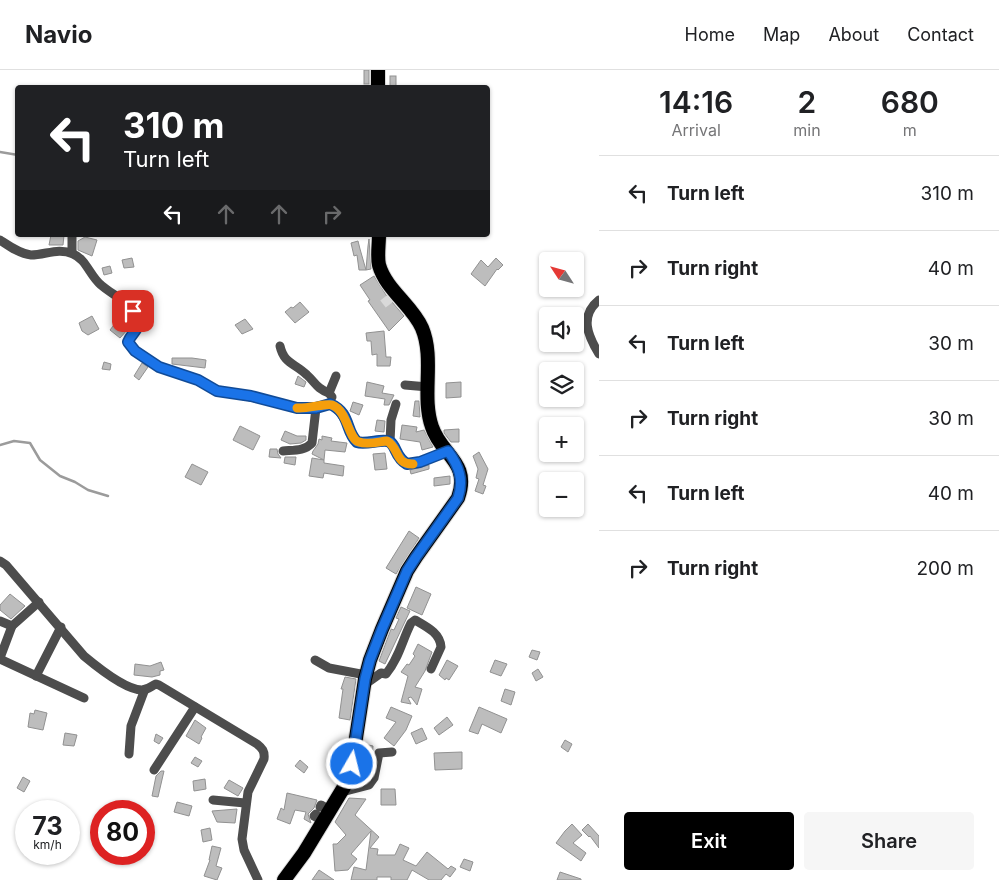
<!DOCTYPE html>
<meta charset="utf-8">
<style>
:root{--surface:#fff;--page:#f6f6f6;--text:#202124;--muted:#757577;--line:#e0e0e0;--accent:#000}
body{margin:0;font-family:Inter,sans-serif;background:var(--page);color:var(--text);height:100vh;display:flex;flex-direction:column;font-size:19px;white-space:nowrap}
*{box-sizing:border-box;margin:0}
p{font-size:16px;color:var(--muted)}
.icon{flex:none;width:28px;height:28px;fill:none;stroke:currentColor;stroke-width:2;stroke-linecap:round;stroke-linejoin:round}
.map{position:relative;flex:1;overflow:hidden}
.side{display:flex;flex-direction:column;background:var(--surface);width:400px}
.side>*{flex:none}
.banner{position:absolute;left:15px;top:15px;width:475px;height:152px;border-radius:5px;box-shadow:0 1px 4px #0004;background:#202124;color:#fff;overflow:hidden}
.needle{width:32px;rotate:306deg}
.fabs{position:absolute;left:539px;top:182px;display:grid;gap:10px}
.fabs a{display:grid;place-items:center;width:45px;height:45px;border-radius:5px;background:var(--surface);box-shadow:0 1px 4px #0004;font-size:25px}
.speed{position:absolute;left:15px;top:730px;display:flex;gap:10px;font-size:25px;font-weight:700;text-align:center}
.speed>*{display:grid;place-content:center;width:65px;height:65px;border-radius:50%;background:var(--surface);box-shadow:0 1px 4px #0004;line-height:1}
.speed small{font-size:12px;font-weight:400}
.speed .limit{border:8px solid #d22;background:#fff;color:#111}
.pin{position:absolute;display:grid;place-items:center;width:42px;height:42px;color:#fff;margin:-21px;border-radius:10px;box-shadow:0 2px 8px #0006}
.me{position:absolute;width:55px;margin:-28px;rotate:8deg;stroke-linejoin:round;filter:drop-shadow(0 0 4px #0008)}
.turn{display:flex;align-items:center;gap:18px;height:105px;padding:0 25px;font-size:22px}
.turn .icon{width:65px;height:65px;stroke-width:2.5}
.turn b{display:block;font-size:35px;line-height:42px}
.lanes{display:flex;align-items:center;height:48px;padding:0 25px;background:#0003;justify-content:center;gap:25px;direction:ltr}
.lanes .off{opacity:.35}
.eta{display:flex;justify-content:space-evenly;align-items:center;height:85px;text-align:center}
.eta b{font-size:30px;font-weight:600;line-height:35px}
.button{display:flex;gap:10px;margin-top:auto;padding:10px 25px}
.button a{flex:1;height:58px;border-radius:5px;background:var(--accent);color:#fff;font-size:20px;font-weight:600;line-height:58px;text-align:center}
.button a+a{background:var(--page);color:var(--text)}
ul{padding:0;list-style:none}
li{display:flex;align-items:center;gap:15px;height:75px;padding:0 25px;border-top:1px solid var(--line)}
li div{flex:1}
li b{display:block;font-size:19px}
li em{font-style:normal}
header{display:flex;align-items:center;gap:30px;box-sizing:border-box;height:70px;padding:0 25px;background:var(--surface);border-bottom:1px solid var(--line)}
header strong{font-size:24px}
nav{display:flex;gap:28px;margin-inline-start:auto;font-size:18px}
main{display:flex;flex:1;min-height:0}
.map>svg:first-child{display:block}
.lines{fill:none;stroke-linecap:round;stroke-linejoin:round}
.stream{stroke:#9b9b9b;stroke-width:2.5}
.building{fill:#bdbdbd;stroke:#919191}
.minor-tunnel{stroke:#d9d9d9;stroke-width:9;stroke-dasharray:9 4.5;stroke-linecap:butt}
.highway-casing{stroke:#dbdbdb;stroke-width:16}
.minor{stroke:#4d4d4d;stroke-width:9}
.highway{stroke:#000;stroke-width:14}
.route-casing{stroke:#114b97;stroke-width:12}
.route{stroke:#1a73e8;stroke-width:9}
.slow{stroke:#f59e0b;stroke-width:9}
</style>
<header>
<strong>Navio</strong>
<nav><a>Home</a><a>Map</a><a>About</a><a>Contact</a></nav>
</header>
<main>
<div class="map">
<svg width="599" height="810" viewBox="0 0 599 810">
<rect width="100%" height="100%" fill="#fff"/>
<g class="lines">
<g class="stream">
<path d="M0 82 18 85"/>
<path d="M0 375 14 371 30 373 40 390 60 406 75 412 88 420 108 426"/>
</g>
</g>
<g class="building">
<rect x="364" y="0" width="5" height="14"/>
<rect x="390" y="6" width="6" height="12"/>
<path d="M51 165H64L63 175H49Z"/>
<path d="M85 167 97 170 92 186 78 180V171Z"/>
<path d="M369 169 371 199 366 200 368 176Z"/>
<path d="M358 171 360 179 366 200H359L357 185 354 186 351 173Z"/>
<path d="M132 188 134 197 124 198 122 190Z"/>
<path d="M496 188 503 195 498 200 497 199 485 216 471 204 481 190 488 197Z"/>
<path d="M110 196 112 203 104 205 102 198Z"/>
<path d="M374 206 386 225 404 246 389 261 368 231 370 230 360 215Z"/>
<path d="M300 232 309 242 295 253 285 242 291 237 293 238Z"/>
<path d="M92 246 99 259 88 265 82 261 79 253Z"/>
<path d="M245 249 253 259 242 264 235 255Z"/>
<path d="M117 251 128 259 120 268 110 260Z"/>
<path d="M384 261 386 287H391L390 296H377V284L372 285 371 271H367L366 263Z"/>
<path d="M172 288H192L206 290 205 298 172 294Z"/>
<path d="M104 292 111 294 110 300 102 299Z"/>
<path d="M142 293 148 297 139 310 134 306Z"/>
<path d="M298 306 306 312 304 317 295 314Z"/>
<path d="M367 312 384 316 382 323 394 325 389 335H384L385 329 365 326Z"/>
<path d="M461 312V327L446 328V313Z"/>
<path d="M415 331H419L420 347 413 346Z"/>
<path d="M353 332 363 335 359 345 350 341Z"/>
<path d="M377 350 385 351 384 362 375 361Z"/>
<path d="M402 355 417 357 416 362 424 360 433 377 422 380 420 372 400 369Z"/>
<path d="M240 356 260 366 253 380 233 370Z"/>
<path d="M459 359V372H451L444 363V360Z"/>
<path d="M285 361 297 366H306V370L301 373 290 374 281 370Z"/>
<path d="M322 366 332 368 331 371 347 373 345 382 325 380 324 390 312 384 313 381 318 374 319 369 322 370Z"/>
<path d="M270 379H277L278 384 281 388 269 387Z"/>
<path d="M479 382 488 399 483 415 486 416 483 424 475 421 479 409 476 408 478 399 473 386Z"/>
<path d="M385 383 387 399 375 400 373 384Z"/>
<path d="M285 387H296L295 395 284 393Z"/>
<path d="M312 388 324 390V393L344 396 343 406 324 403 323 408 309 406Z"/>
<path d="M192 394 208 402 201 415 185 407Z"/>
<path d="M429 395V399L411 404 410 400Z"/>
<path d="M450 406V414L434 416V408Z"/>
<path d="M409 461 419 468 396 504 386 498Z"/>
<path d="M416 517 431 524 422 545 407 538Z"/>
<path d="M10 524 25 536 11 549 0 540V535Z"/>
<path d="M401 537 410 541 385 594 379 591 391 559 394 560 399 549 396 548Z"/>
<path d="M418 574 432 582 425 601 415 617 422 619 417 635 411 627 408 628 411 634 401 632 408 606 401 602 407 594 409 595 415 586 413 584Z"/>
<path d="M532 580 540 582 537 590 529 587Z"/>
<path d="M447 590 458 596 449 610 446 608 445 610 439 605Z"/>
<path d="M495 590 507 594 501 606 490 602Z"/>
<path d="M161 592 164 600 160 601V605L152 607 134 605 135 594 150 596Z"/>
<path d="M538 599 543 607 536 611 532 603Z"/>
<path d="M345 607 356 609 350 650 339 648 343 619H341Z"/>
<path d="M505 619 515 622 511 635 501 631Z"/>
<path d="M391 637 412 646 406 660 394 676 384 668 396 652 386 648Z"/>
<path d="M479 637 507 649 501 663 482 654 478 664 469 661Z"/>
<path d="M35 640 47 643 43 660 28 657 30 643 34 644Z"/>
<path d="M447 647 453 655 439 665 434 658Z"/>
<path d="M195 650 206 658 201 667 202 668 199 674 186 666Z"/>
<path d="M422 658 427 669 416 674 411 663Z"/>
<path d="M65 663 77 665 74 676 63 675Z"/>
<path d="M156 664 163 668 159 674 154 671Z"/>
<path d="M565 670 572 674 568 682 561 677Z"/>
<path d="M364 674 373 676 372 688 368 705 365 710 357 712Z"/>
<path d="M462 682V699L435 700 434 683Z"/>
<path d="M195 687 202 691 198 697 191 693Z"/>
<path d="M300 690 308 697 304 703 295 696Z"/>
<path d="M161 701H164L158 727 152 726 156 706Z"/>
<path d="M23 707 30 711 24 722 17 718Z"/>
<path d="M205 709 206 719 194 721 193 711Z"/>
<path d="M229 710 243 718 238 726 224 718Z"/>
<path d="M381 719H395L396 735H381Z"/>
<path d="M287 723 317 730 314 738 308 744 311 753 304 749 306 742 295 740 290 754 277 749 281 738 284 740Z"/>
<path d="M349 728 366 729 355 745 379 767 370 778 378 779 377 785H395L400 774 409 778 403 790 416 796 427 782 448 799 451 796 456 799 450 807 446 804 441 810H429L412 800 407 810H391V807H377V810H351L354 797 366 800 371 761 351 784 357 789 348 800 335 801 333 774H337L346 765 335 752Z"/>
<path d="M177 732 192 736 189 746 174 742Z"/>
<path d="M237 739 235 753 217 752 212 741Z"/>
<path d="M572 754 582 765 573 773 586 783 581 791 556 773 565 761Z"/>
<path d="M588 754 599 766V778L590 766 589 767 582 760Z"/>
<path d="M210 758 212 770 203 772 201 760Z"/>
<path d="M212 776 221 778 216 796 222 798 217 810 204 806 210 790H209Z"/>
<path d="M464 789 473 792 470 801 460 797Z"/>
<path d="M319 800 334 810H312Z"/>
<path d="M560 802 581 809V810H557Z"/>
</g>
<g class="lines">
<path class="minor-tunnel" d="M383 234 392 227"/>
<defs>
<g id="highway">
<path d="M378 18V0"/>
<path d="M284 810 304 783 344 717 352 694 365 609 370 590 382 559 407 501 416 487 458 428C471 392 441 385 432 357 421 326 435 289 422 258 412 235 386 220 379 195 377 186 379 175 379 165"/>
</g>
</defs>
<use href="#highway" class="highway-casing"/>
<g class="minor">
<path d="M0 170C9 176 20 184 31 185 46 185 58 177 73 184 86 189 90 206 101 215 112 225 133 233 137 249 141 260 131 263 128 272L135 281 159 297 198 310 217 321 251 327 297 338 332 335C347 344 351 370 359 372 367 375 378 372 387 371 397 376 395 387 407 394L420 392 448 381"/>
<path d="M72 183V165"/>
<path d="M599 230C579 246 588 266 599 284"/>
<path d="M280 276C284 294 295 293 307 305 316 313 316 318 329 323"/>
<path d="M405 315 428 317"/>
<path d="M332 327 329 323 336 306"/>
<path d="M390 372 391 350 396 334"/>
<path d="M283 381C293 380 305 381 312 373L316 338"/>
<path d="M0 491 6 495 84 586C96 596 126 620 142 620 148 620 151 616 156 614L159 615 257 674C262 678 265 681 264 689L248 722 242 769 244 780 258 810"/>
<path d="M0 551 12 556"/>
<path d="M0 588 12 556 39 532"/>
<path d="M0 589 84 628"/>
<path d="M315 590 329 598 366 605"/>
<path d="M36 606 61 557"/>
<path d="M364 615 381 603 386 604C399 588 402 571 411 553L415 550C427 557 440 563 441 577L431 599"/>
<path d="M129 684 131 656 145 619"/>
<path d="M154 700 195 637"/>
<path d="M342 722 369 715 374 708 379 683 392 682"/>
<path d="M213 730 245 733"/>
<path d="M320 737 321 735 330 740"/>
<path d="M316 744 314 746 323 751"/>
</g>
<use href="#highway" class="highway"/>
</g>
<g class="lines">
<defs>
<path id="route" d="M133 241C145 259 133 259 128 272L135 281 159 297 198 310 217 321 251 326 297 338H316L330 334C351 343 345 361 357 372 366 375 384 368 390 372 397 377 395 387 407 394L420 392 448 381C459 396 464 410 458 428L416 487 407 501 382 559 370 590 365 609 352 694"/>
</defs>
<use href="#route" class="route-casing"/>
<use href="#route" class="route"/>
<path class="slow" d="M297 338C307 339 327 333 332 335 348 341 348 369 359 372 367 375 378 372 387 371 399 377 395 395 413 394"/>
</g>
</svg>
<div class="fabs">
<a><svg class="needle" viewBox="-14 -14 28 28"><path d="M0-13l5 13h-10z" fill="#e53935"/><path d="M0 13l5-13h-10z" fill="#757577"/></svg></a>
<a><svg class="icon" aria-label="sound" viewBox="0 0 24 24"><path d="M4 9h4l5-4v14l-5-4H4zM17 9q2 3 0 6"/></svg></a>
<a><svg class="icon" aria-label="layers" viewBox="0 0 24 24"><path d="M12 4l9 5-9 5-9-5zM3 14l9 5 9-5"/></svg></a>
<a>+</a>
<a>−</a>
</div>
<div class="speed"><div>73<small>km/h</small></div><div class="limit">80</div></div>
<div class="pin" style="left:133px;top:241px;background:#d93025"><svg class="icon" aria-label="arrive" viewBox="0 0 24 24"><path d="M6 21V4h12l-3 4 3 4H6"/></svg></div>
<svg class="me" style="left:352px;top:694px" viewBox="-20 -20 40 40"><circle r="17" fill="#1a73e8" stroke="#fff" stroke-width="3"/><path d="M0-11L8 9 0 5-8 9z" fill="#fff"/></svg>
<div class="banner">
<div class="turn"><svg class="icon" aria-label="left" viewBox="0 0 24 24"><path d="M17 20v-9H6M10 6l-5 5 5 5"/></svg><div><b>310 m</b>Turn left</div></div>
<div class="lanes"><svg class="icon" aria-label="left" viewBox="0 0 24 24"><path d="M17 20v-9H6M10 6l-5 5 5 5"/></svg><svg class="icon off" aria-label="ahead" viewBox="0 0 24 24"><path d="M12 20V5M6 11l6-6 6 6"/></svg><svg class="icon off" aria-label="ahead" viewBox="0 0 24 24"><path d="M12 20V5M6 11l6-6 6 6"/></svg><svg class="icon off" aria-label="right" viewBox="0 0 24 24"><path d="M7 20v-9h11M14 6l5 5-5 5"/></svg></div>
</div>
</div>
<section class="side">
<div class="eta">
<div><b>14:16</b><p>Arrival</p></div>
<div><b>2</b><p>min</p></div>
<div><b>680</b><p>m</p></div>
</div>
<ul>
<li><svg class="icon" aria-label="left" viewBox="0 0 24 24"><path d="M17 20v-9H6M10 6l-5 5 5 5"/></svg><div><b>Turn left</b></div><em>310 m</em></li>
<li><svg class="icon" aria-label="right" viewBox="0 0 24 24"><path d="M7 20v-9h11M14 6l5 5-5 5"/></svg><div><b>Turn right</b></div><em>40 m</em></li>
<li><svg class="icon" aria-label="left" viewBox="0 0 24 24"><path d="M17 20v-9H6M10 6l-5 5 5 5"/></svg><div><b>Turn left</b></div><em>30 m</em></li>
<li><svg class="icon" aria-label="right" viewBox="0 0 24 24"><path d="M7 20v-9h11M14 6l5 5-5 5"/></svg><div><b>Turn right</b></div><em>30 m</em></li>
<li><svg class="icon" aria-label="left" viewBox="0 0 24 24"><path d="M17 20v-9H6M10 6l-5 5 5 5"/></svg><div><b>Turn left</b></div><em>40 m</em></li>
<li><svg class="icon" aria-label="right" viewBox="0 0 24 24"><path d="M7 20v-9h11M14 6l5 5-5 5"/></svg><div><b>Turn right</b></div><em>200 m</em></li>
</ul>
<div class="button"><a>Exit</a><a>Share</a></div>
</section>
</main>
